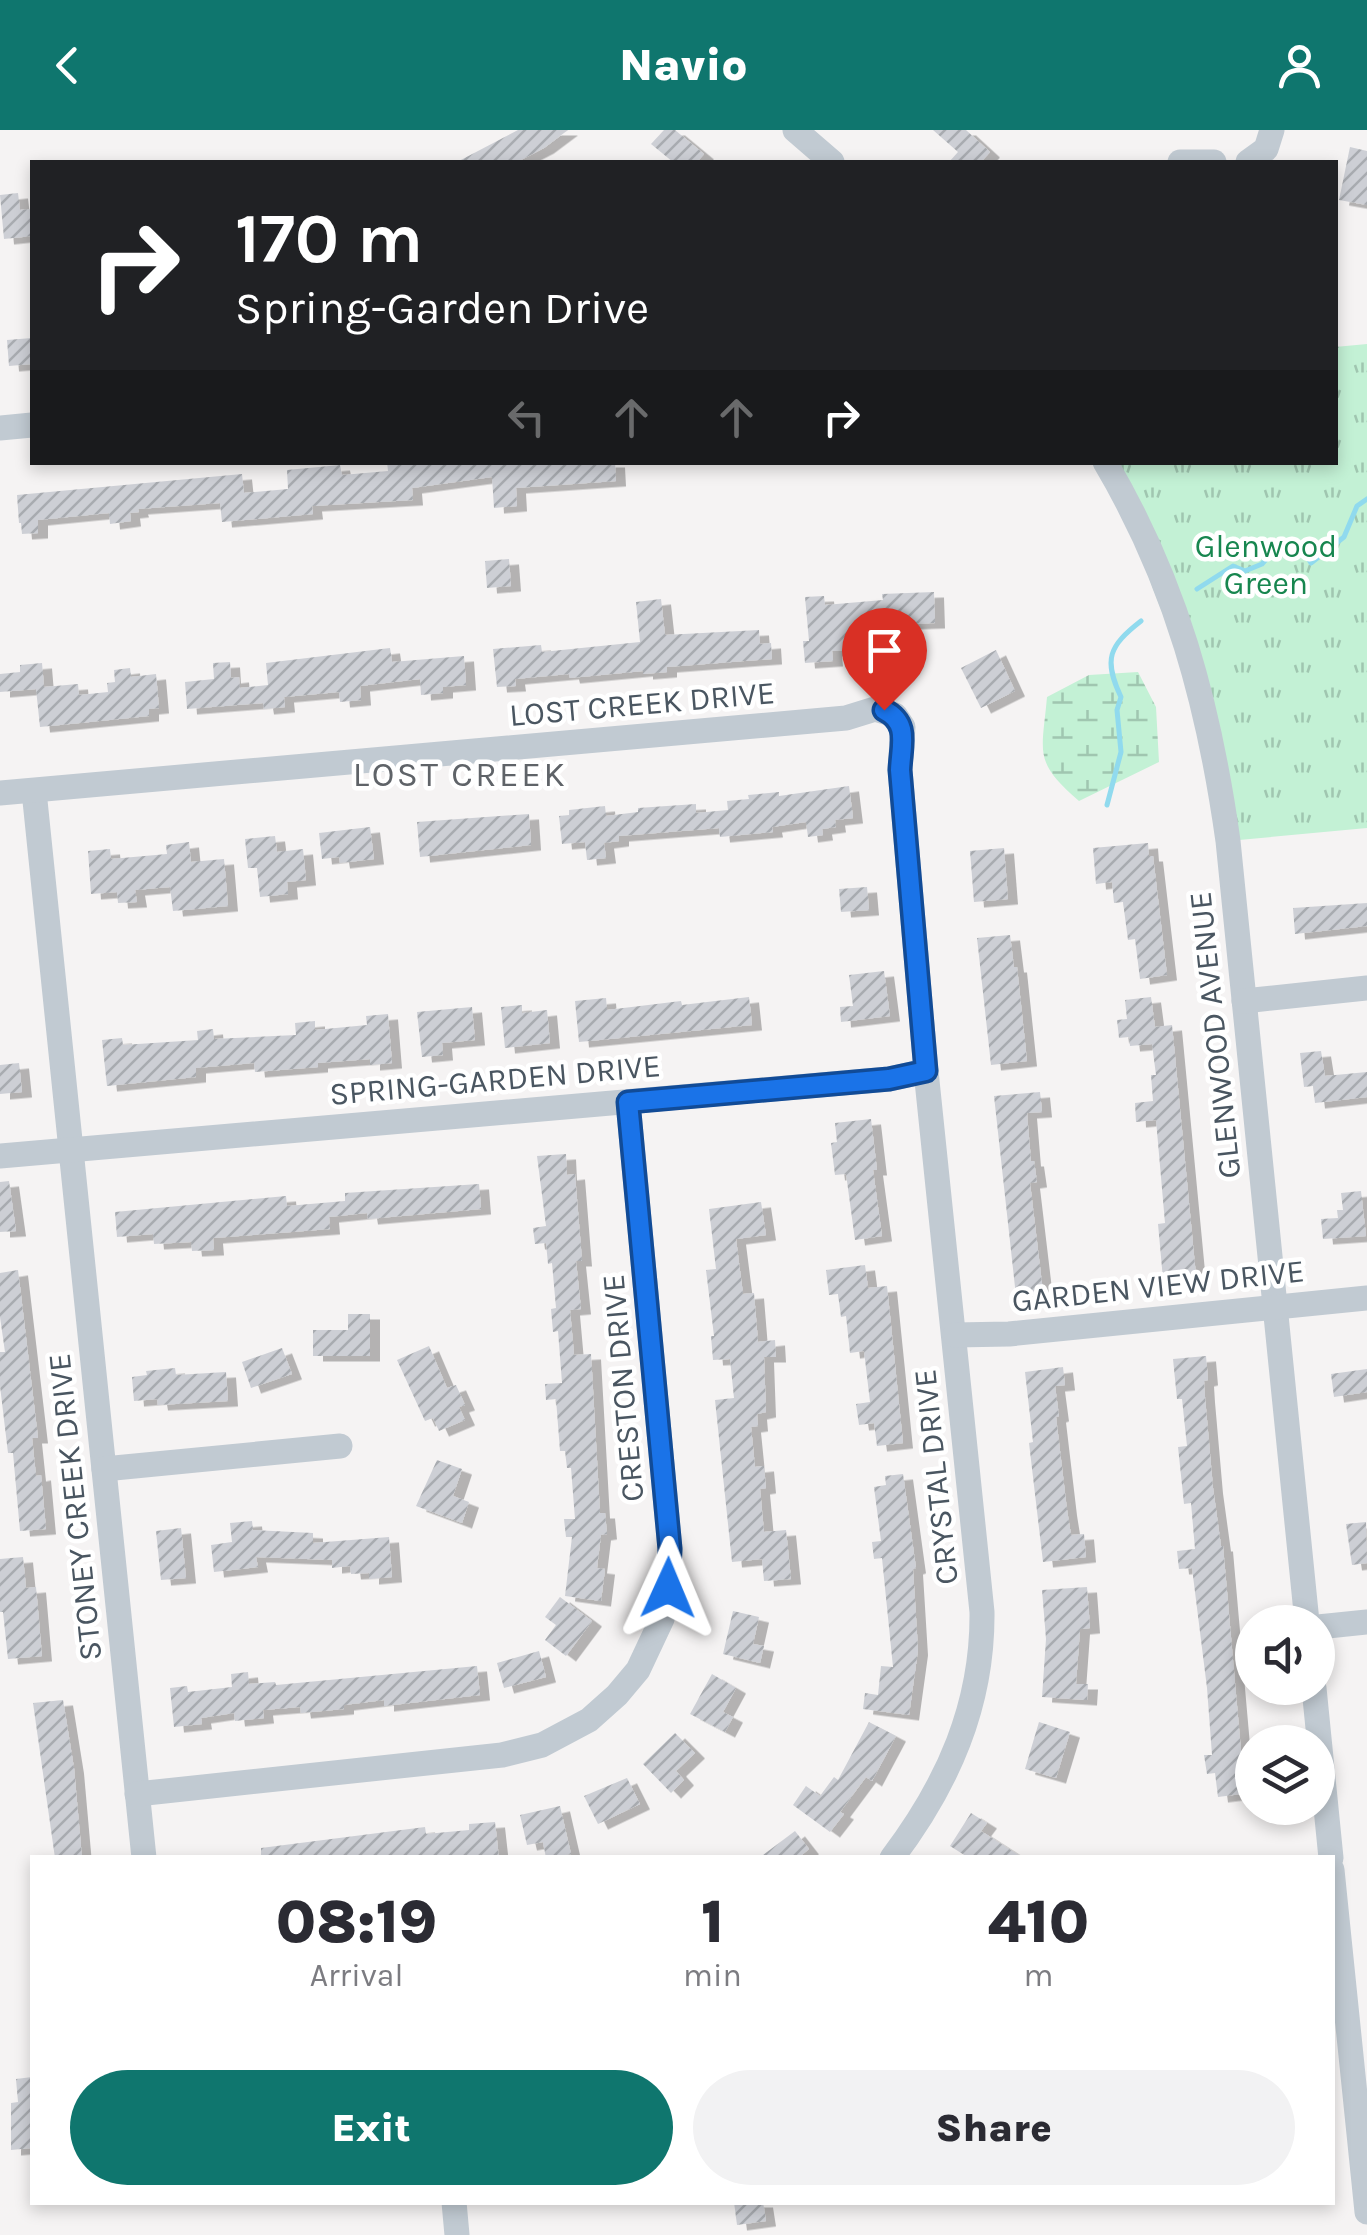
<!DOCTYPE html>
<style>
:root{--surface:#fff;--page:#f2f2f3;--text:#2b2b33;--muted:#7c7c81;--accent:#0f766e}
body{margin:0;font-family:Karla,sans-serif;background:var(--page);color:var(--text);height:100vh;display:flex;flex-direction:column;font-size:38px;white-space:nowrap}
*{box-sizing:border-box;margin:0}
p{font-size:32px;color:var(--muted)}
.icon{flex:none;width:55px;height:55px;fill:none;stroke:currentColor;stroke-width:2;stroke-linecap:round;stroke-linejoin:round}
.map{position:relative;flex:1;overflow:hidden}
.side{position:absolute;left:30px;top:1725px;width:1305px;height:350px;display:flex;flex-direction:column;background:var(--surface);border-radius:0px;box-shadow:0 5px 15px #0003}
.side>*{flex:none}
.hud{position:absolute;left:30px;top:30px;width:1308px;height:305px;border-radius:0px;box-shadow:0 5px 15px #0003;background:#202124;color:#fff;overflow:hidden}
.controls{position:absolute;left:1235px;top:1475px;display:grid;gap:20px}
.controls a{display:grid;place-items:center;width:100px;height:100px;border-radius:50%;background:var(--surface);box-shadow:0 5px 15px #0003;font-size:50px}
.pin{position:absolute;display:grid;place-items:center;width:85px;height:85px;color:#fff;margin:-102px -42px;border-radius:50% 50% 50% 0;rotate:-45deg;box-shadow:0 0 10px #0007}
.pin .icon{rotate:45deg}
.me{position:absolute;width:110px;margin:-55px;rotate:1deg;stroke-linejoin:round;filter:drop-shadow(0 0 8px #0008)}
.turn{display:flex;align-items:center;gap:35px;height:210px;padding:0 40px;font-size:45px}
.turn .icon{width:130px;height:130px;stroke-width:2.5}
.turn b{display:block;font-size:70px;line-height:85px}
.lanes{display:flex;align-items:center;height:95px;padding:0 40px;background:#0003;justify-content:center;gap:50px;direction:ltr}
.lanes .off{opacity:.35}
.eta{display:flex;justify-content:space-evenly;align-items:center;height:170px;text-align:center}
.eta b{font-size:60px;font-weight:800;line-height:70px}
.action{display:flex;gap:20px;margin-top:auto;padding:20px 40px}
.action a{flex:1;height:115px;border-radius:60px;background:var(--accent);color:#fff;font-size:40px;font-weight:800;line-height:115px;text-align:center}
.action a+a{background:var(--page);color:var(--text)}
header{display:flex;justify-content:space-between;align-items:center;height:130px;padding:0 40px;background:var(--accent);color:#fff;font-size:45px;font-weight:800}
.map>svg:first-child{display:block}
.wetland{fill:url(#wetland-marsh)}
.park{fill:url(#park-tufts)}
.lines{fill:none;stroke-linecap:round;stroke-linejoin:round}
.stream{stroke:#90daee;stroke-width:5}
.building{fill:url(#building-hatch);filter:url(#shadow)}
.minor{stroke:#c1cad2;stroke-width:25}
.route-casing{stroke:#114b97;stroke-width:25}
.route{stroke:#1a73e8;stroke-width:18}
.labels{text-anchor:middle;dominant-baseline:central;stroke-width:9;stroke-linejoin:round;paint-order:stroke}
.park-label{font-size:32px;fill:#17864f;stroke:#fff}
.street-label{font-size:32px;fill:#4a5661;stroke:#fff}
.neighbourhood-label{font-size:35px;letter-spacing:2.5px;fill:#5f6368;stroke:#fff}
</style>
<header><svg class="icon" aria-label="back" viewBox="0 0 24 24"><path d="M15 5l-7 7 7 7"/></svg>Navio<svg class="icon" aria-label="person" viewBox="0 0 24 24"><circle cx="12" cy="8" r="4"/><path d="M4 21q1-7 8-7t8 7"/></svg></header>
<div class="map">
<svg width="1367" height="2105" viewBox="0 0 1367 2105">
<defs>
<pattern id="wetland-marsh" width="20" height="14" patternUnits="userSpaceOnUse" patternTransform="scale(2.5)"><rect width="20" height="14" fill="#c3f1d5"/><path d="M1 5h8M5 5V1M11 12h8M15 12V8" fill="none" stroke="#a0c6b0"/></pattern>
<pattern id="park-tufts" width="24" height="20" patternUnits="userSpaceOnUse" patternTransform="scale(2.5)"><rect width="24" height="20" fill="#c3f1d5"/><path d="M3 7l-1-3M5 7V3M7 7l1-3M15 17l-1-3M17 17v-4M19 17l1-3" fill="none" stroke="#a0c6b0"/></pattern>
<pattern id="building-hatch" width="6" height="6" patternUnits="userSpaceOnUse" patternTransform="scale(2.5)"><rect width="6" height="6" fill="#cdcfd5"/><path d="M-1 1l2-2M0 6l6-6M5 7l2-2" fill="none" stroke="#a8abb0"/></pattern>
<filter id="shadow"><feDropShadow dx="10" dy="5.5" stdDeviation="0" flood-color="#0004"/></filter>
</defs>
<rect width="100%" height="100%" fill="#f5f3f3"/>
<path class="wetland" d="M1138 542 1156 577 1159 632 1079 671C1033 631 1042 624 1047 567L1089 545Z"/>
<path class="park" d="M1367 214V698L1228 711 1216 623 1105 333 1335 332V217Z"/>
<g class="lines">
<g class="stream">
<path d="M1197 459 1233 436 1245 441 1262 434 1282 411 1304 422 1311 433 1344 407 1357 376 1367 369"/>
<path d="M1107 675 1121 622 1117 580 1121 567C1103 529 1109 516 1141 491"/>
</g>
</g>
<g class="building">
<path d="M518 0H568L544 18 517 32H457Z"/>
<path d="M664 0H675L704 24 697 32H673L651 14Z"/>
<path d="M933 0H966L990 22 981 32H949L958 22Z"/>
<path d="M1350 17 1367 21V75L1339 70Z"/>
<path d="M18 63 20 80 32 79V106L4 109 0 65Z"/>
<path d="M32 208V234L9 236 7 210Z"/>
<path d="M387 332H615L616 351 516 358 517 376 494 378 492 347 412 358 413 370 312 376 313 384 291 386 222 392 220 373 138 379 139 382 130 383 131 391 110 394 109 383 38 390V403L22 404 21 393H19L17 365 242 344 244 363 288 359 287 340 340 335 342 345 388 341Z"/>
<path d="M509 429 511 456 487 458 485 431Z"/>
<path d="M934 462 935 493 907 494 908 506 859 508V519L832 521 833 531 805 533 803 511H809L805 467 824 466 825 475 883 470 882 464Z"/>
<path d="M661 469 665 505 759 500 760 514 771 513 772 529 667 537V542L643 544V541L570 548 569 544 515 549 516 556 497 557 493 519 541 515 542 522 640 512 636 472Z"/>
<path d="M390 518 392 532 464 526 466 555 443 557V563L421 565 420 549 360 556 361 570 340 572 339 562 284 567 285 577 264 579 263 573 187 579 185 552 214 549 213 533 230 532 231 548 239 547 240 558 268 555 266 533Z"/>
<path d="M996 520 1015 561 981 578 961 538Z"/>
<path d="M42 533 44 557 78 554 79 565 108 562 107 553 115 552 114 540 130 538 131 547 156 544 159 578 149 579V586L40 597 36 559 0 562V544L20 542V535Z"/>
<path d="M849 656 853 688 835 690 836 697 822 699 823 705 808 707 806 692 772 697 773 702 720 707 719 698 619 706V711L604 713 606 728 587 730 585 712 562 714 559 686 569 685V680L605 676 606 686 638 682V678L696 674V683L728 680 727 671 749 669 748 665 779 662V666Z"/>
<path d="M529 684 531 715 420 727 417 692Z"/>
<path d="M370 697 374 729 340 733 339 727 322 729 319 703Z"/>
<path d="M275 706 277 722 303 719 306 750 287 752 288 764 260 767 257 738H248L245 709Z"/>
<path d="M189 712 191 732 224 729 228 776 173 781 170 757 135 760 137 772 118 773 117 762 91 764 88 721 110 719 111 729 167 724 166 715Z"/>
<path d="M1148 713 1149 726H1153L1167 845 1140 849 1135 809 1128 810 1123 772 1114 773 1112 752 1096 754 1093 718Z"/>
<path d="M1004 718 1008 769 974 772 970 721Z"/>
<path d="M867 757 869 780 841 782 839 759Z"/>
<path d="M1367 773V796L1295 804 1293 778Z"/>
<path d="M1010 805 1014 837H1017L1027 931 991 935 977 808Z"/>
<path d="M884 841 890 886 841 892 840 877 853 876 849 845Z"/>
<path d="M749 867 752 895 579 912 575 871 606 868 607 880 681 871 682 875Z"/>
<path d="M1151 867 1155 897 1172 895 1196 1146 1163 1149 1158 1094 1165 1093 1156 990 1136 992 1135 973 1153 971 1151 945H1156L1152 914 1130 916 1129 907 1119 908 1117 890 1127 889 1125 870Z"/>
<path d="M522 875V883L547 880 550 913 505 918 501 877Z"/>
<path d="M472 877 475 910 442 913 443 925 422 927 417 882Z"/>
<path d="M388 884 392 933 370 935V929L318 933V937L255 942 254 933 196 938V947L107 956 102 910 122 908 123 915 198 910 197 901 213 899 214 909 296 905 295 893 315 891V900L367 895 366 886Z"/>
<path d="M1321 921 1325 946 1367 942V967L1315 973 1313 956 1304 957 1300 923Z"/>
<path d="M19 933 22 962 0 964V935Z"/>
<path d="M1040 962 1042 982 1027 983 1031 1031H1034L1037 1052 1030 1053 1043 1162 1016 1166 994 966Z"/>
<path d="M871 989 877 1040H873L882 1106 855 1110 846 1044 835 1045 831 1013 837 1012 835 993Z"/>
<path d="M566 1024 567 1045 575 1044 582 1131H576L581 1179 570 1180 574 1225 591 1224 600 1383H605L607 1404 601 1405 597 1438 605 1439 601 1471 565 1466 572 1407H566L564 1389H575L571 1338H567L565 1321H560L556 1269 546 1270 545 1254 562 1253 558 1201 553 1202 551 1179 556 1178 552 1133 548 1134 546 1113 535 1114 533 1098 546 1096 537 1026Z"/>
<path d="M9 1051 16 1101 0 1102V1052Z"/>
<path d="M479 1054 481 1079 368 1089 367 1083 329 1087 330 1099 213 1108 214 1120 192 1121 191 1112 154 1114 153 1104 117 1107 115 1082 286 1066 287 1076 345 1071V1063Z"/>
<path d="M1361 1061 1366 1106 1323 1109 1321 1089 1338 1088 1337 1080H1343L1341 1063Z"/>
<path d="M761 1072 766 1105 736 1109 743 1164 754 1163 758 1212 775 1210 776 1227H764L766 1282 757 1284 758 1296 751 1297 755 1337 764 1336 766 1358 760 1359 764 1402 786 1400 791 1449 764 1451 762 1429 732 1432 715 1270 734 1268 730 1229 713 1230 711 1206H714L706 1140 716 1139 709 1079Z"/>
<path d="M865 1135 868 1158 887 1156 903 1313 877 1316 874 1293 859 1295 856 1274 870 1272 864 1221 850 1223 846 1186 841 1187 838 1164 829 1165 826 1140Z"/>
<path d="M18 1140 38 1308H32L36 1346 41 1345 46 1399 20 1401 13 1323H8L0 1256V1222H5L0 1187V1143Z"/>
<path d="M348 1184H370V1226H313V1200H348Z"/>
<path d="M429 1216 447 1258 456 1255 465 1275 459 1277 465 1290 439 1301 433 1288 425 1291 397 1230Z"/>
<path d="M282 1218 292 1244 251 1258 242 1232Z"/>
<path d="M1206 1226 1208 1250 1204 1251 1205 1267 1213 1358 1221 1416H1223L1241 1621 1249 1663 1218 1667 1215 1643 1207 1644 1204 1625H1212L1207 1558 1192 1438 1179 1439 1177 1421 1195 1419 1191 1373 1184 1374 1178 1317 1187 1316 1182 1269H1177L1173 1229Z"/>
<path d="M1063 1237 1065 1255 1055 1256 1059 1286 1056 1287 1067 1380 1071 1405 1084 1404 1086 1427 1043 1432 1029 1313 1033 1312 1025 1242Z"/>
<path d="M175 1238 176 1245 226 1242 228 1271 158 1275 157 1269 134 1271 132 1247 147 1245 146 1241Z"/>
<path d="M1367 1239V1262L1334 1267 1331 1244Z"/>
<path d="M437 1330 462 1339 453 1366 469 1372 462 1393 416 1376Z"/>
<path d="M903 1344 916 1438 913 1439 918 1520 909 1585 863 1579 865 1563 878 1565 881 1536 893 1537 882 1428 874 1429 872 1412 881 1411 874 1357 886 1355 885 1346Z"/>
<path d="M252 1391 253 1400 313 1403V1413L389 1407 392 1447 369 1449V1443L351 1444 350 1436 332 1438V1430L256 1427 258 1437 214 1442 211 1415 232 1412 230 1393Z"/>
<path d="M1366 1392 1367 1433 1352 1435 1346 1394Z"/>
<path d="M181 1398 186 1448 161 1450 156 1401Z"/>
<path d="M23 1427 26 1458 36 1457 42 1526 8 1529 3 1482H0V1429Z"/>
<path d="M1087 1457 1090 1498 1080 1499 1076 1554H1088L1087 1570 1042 1567 1046 1509 1042 1460Z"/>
<path d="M560 1467 592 1491 566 1526 545 1510 556 1495 545 1487Z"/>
<path d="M733 1481 759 1487 753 1514 764 1516 760 1533 723 1524Z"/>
<path d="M539 1521 546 1547 504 1558 497 1533Z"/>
<path d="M477 1536 480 1565 384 1576V1570L344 1575V1579L301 1583 300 1577 263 1580 264 1588 235 1591 234 1583 201 1588 202 1594 174 1597 170 1558 187 1556 188 1562 232 1557 231 1544 248 1542 249 1554 275 1552 276 1555Z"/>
<path d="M712 1544 736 1558 723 1582 733 1587 725 1602 690 1584Z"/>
<path d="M63 1570 74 1638 82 1728H55L33 1573Z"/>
<path d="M869 1592 896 1606 872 1651 866 1647 840 1682 844 1684 830 1702 793 1675 806 1656 820 1666 834 1647 838 1650Z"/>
<path d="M1039 1592 1070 1602 1056 1648 1025 1639Z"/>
<path d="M675 1603 695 1623 676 1641 684 1650 671 1663 643 1634Z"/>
<path d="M627 1648 640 1674 598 1694 584 1666Z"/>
<path d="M560 1676 571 1724 546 1728 543 1712 527 1715 520 1685Z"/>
<path d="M971 1683 987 1693 981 1701 1023 1728H969L950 1716Z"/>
<path d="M495 1692 499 1728H261V1718L425 1697 426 1704 469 1700V1694Z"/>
<path d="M795 1701 809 1719 798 1728H759Z"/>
<path d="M32 1947V2018L11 2020V1973L18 1972 16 1949Z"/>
<path d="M734 2072H763L766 2091 737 2095Z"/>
</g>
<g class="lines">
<g class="minor">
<path d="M795 0 832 32"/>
<path d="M1180 32H1214"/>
<path d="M1248 32 1266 19 1272 0"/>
<path d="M0 298 32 295"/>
<path d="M1105 332C1176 452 1209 575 1228 711L1307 1492"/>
<path d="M34 661 144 1728"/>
<path d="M0 663 846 588 875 579 895 585 903 597 900 640 926 941 982 1482C983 1575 948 1654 892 1728"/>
<path d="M1244 871 1367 858"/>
<path d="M0 1026 889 949 926 941"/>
<path d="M955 1205 1009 1204 1367 1168"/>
<path d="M104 1339 340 1316"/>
<path d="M1318 1497 1367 1492"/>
<path d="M1314 1558 1331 1728"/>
<path d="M137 1664 502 1625 542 1615 589 1590 617 1565 638 1540 662 1489 668 1458 670 1419 628 972"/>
<path d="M1332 1740 1367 2082"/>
<path d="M454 2072 457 2105"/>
</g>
</g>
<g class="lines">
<defs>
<path id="route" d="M668 1458 670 1419 628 972 889 949 926 941 900 640C901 615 910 593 884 580"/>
</defs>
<use href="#route" class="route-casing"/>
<use href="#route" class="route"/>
</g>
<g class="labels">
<g class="park-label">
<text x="1266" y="416">Glenwood<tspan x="1266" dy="37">Green</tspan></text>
</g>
<g class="street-label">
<text transform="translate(642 574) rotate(-5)">LOST CREEK DRIVE</text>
<text transform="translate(1215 905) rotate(-96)">GLENWOOD AVENUE</text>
<text transform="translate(495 950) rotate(-5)">SPRING-GARDEN DRIVE</text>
<text transform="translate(1158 1156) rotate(-6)">GARDEN VIEW DRIVE</text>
<text transform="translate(623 1258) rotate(-95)">CRESTON DRIVE</text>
<text transform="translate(936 1347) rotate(-96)">CRYSTAL DRIVE</text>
<text transform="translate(75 1377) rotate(-96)">STONEY CREEK DRIVE</text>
</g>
<g class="neighbourhood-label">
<text x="460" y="644">LOST CREEK</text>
</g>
</g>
</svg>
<div class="controls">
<a><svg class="icon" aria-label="sound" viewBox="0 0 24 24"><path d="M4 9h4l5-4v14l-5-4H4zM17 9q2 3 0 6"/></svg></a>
<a><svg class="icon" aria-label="layers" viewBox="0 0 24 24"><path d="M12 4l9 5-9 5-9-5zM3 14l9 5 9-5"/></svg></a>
</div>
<div class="pin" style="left:884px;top:580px;background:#d93025"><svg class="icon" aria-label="arrive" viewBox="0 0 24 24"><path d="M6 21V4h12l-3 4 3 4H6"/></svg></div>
<svg class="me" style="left:668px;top:1458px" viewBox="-20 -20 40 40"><path d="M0-17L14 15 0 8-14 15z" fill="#1a73e8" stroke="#fff" stroke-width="4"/></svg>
<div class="hud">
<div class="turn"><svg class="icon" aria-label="right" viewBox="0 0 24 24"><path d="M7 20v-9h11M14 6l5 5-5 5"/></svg><div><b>170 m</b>Spring-Garden Drive</div></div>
<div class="lanes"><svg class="icon off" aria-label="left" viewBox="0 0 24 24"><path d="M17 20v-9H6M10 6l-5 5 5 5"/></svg><svg class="icon off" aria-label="ahead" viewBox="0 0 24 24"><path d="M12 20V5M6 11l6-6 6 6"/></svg><svg class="icon off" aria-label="ahead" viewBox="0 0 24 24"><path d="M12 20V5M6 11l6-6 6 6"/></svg><svg class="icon" aria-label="right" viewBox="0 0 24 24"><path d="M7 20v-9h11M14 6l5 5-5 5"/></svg></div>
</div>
<section class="side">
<div class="eta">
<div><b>08:19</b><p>Arrival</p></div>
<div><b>1</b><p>min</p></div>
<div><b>410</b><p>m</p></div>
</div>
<div class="action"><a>Exit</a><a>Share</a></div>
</section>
</div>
